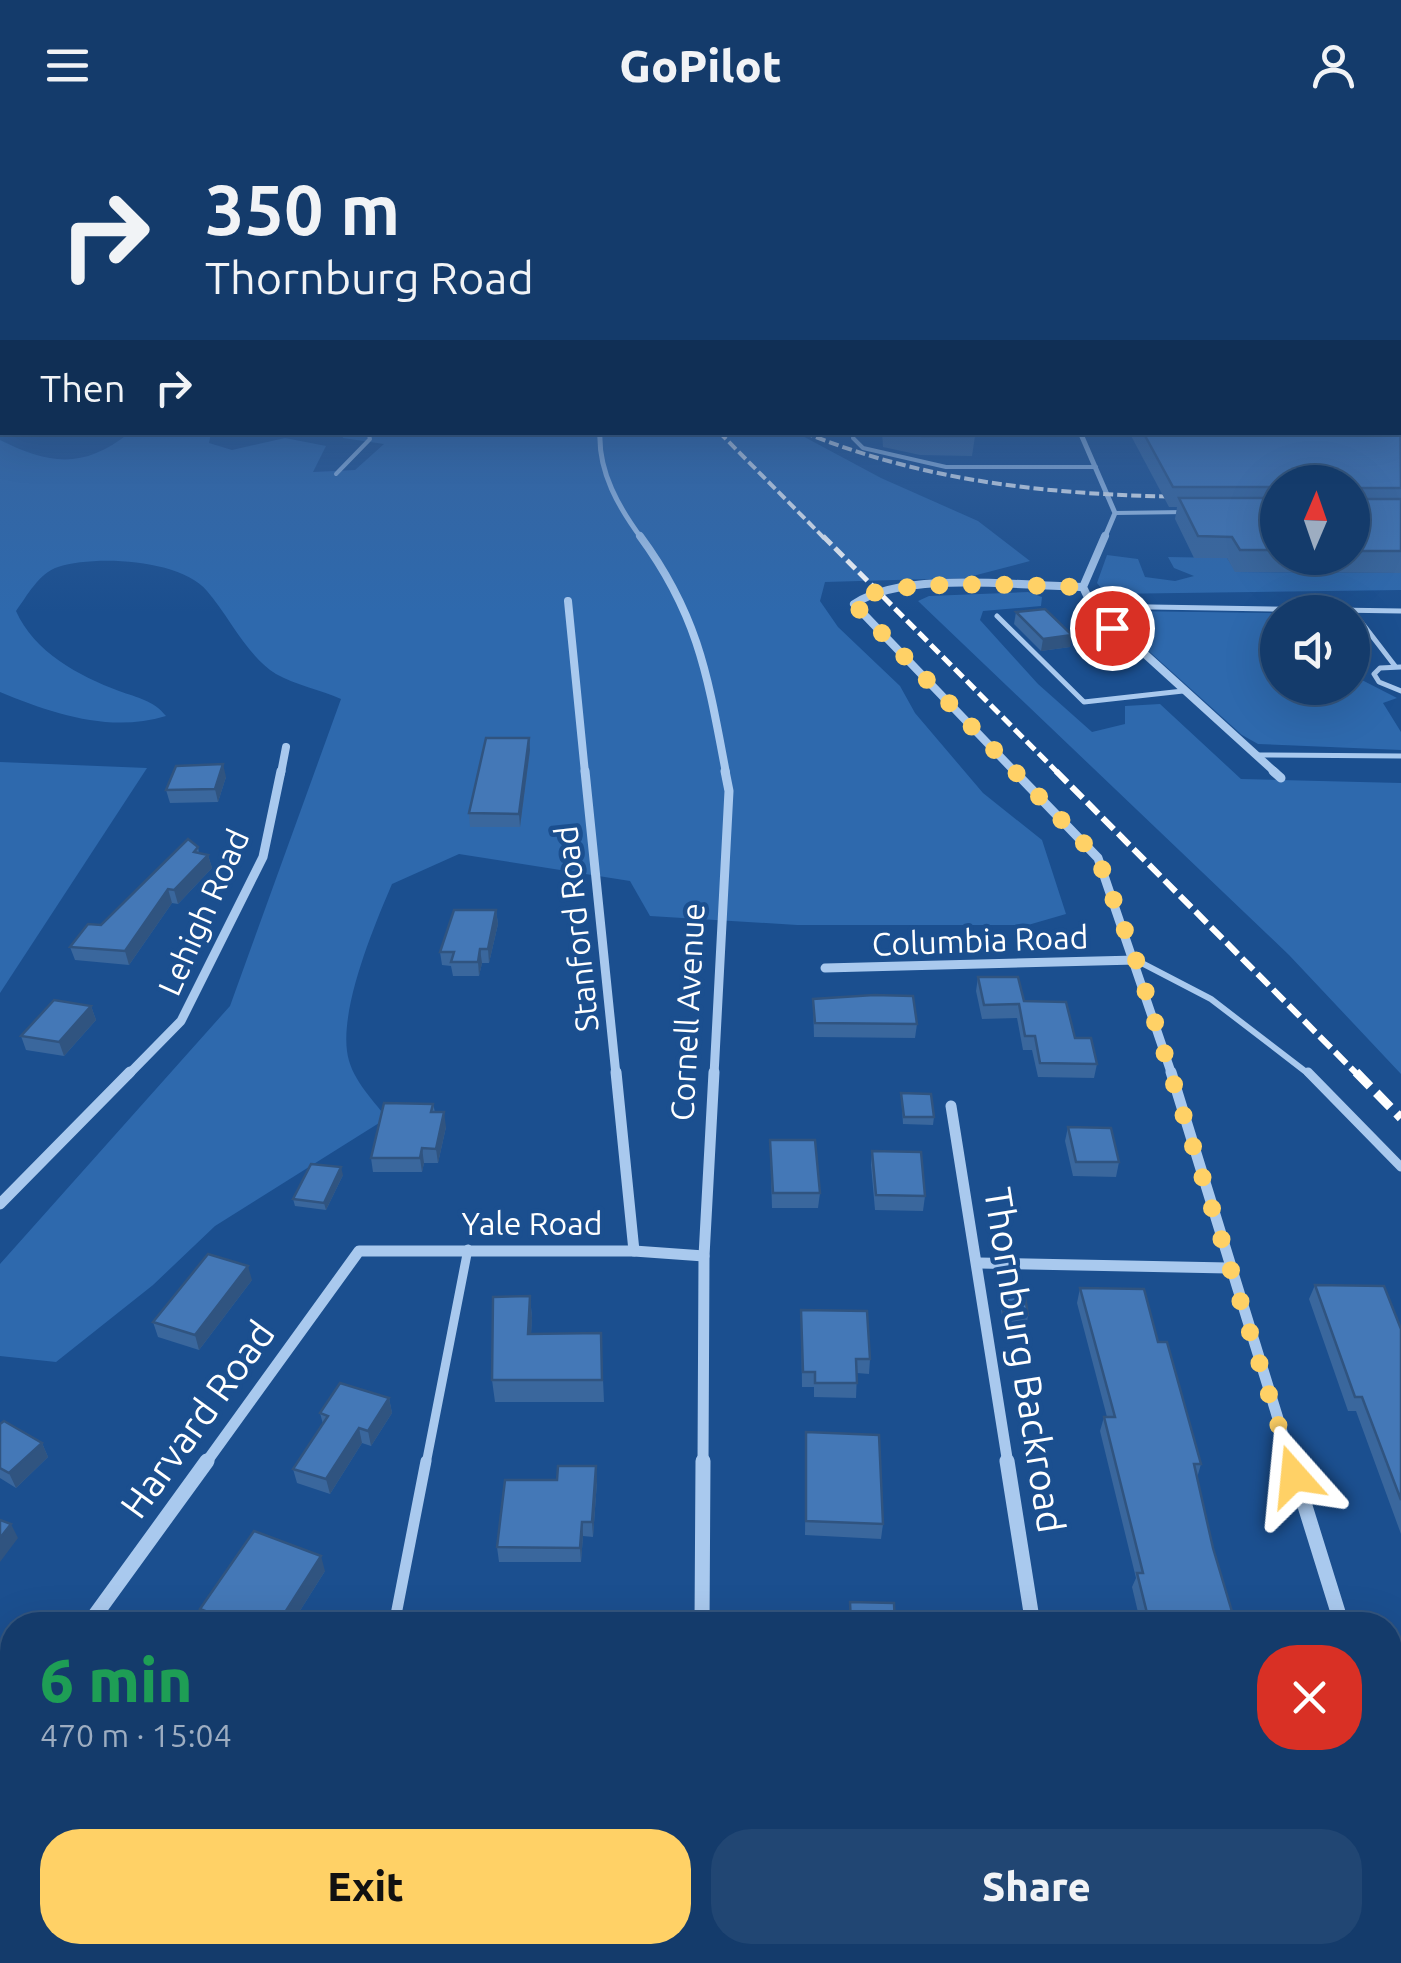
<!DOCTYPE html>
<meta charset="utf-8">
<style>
:root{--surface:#143b6b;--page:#214673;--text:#f1f3f6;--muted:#9dadc1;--line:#33557e;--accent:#ffd166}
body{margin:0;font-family:Ubuntu,sans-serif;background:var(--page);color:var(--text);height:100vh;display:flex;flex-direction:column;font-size:38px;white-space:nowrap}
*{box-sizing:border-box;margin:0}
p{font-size:32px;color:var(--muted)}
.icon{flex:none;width:55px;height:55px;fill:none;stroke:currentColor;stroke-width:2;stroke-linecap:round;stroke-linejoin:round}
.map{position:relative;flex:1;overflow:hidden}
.details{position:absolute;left:0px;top:1482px;width:1402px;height:352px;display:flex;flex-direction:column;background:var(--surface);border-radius:40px 40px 0 0;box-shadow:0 10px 40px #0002,0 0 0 2px var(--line)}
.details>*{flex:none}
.hud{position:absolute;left:0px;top:0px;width:1402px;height:305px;box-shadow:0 10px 40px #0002,0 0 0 2px var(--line);background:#143b6b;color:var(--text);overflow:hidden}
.needle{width:65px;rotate:2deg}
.controls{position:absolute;left:1260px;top:335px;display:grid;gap:20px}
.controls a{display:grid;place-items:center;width:110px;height:110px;border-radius:50%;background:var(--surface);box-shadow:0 10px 40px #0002,0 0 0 2px var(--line);font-size:50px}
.pin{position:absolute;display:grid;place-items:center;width:85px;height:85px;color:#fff;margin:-42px;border:5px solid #fff;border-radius:50%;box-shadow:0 2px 10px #0007}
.me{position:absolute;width:110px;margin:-55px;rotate:342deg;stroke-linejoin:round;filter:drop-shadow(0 0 8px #0008)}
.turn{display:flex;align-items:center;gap:35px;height:210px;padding:0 40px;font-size:45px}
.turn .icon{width:130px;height:130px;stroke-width:2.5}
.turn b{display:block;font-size:70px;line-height:85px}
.then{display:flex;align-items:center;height:95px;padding:0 40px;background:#0003;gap:20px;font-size:38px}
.round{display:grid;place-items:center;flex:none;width:105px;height:105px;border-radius:40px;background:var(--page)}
.summary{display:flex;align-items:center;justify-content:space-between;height:170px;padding:0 40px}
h1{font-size:60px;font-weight:800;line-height:75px;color:#1e9e55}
.action{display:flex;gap:20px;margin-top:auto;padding:20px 40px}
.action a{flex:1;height:115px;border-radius:40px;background:var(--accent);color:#111;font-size:40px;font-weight:800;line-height:115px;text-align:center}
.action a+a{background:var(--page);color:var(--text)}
header{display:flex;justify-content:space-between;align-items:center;height:130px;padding:0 40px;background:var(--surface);font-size:45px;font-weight:800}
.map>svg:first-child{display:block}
.green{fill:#2e69ad}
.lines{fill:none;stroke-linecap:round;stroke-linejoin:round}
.service-far4{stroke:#a9c9ee;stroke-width:4}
.service-far3{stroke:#a9c9ee;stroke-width:5}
.service-far2{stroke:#a9c9ee;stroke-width:6}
.service-far1{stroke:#a9c9ee;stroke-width:9}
.service{stroke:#a9c9ee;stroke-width:11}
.minor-far4{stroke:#a9c9ee;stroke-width:5}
.minor-far3{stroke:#a9c9ee;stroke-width:8}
.minor-far2{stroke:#a9c9ee;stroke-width:9}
.minor-far1{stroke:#a9c9ee;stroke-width:11}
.minor{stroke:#a9c9ee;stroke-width:15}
.tertiary{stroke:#a9c9ee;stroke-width:18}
.rail-far3{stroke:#fff;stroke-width:4;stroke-dasharray:10 4;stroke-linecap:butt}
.rail-far2{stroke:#fff;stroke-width:5;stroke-dasharray:12 5;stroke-linecap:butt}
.rail-far1{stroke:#fff;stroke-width:6;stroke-dasharray:16 6;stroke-linecap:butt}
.rail{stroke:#fff;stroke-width:9;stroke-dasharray:20 9;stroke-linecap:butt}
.wall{fill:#3a679d;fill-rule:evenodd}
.shaded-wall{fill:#305480}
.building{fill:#4478b7;stroke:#305480;stroke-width:2.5}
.route{stroke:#ffd166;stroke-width:18;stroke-dasharray:0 32.4}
.labels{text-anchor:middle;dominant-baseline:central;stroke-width:9;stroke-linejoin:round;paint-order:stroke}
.street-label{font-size:32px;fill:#fff;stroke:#1b4f8f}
.near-street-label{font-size:38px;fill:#fff;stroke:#1b4f8f}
</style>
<header><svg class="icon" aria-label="menu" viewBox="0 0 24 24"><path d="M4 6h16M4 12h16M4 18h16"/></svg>GoPilot<svg class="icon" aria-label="person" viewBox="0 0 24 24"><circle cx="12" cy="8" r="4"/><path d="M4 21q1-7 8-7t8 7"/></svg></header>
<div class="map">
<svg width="1401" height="1833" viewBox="0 0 1401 1833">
<rect width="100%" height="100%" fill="#1b4f8f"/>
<g class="green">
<path d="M129 303H211L209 313 232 320 285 308 326 316 313 342 355 340 384 314 343 308V303H797L881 348 978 391 1030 431 965 448 825 452 820 471 838 497 900 556 915 583 983 663 1042 710 1066 784 1028 795H797L650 786 630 751 459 724 392 754C374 796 341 875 347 921 350 947 371 968 387 988L215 1096 153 1155 56 1232 0 1226V1134L230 876 341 569C321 560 295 555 276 544 246 525 229 486 207 461 180 429 95 425 58 437 39 443 27 466 16 481 34 522 79 546 119 561 138 568 153 570 166 586 110 603 53 584 0 562V310C50 335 84 339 129 303Z"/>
<path d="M1107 425 1138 429 1145 447 1175 451 1194 446 1174 438 1168 427 1227 428 1236 442 1401 443V460L1106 464 1097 453Z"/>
<path d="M1028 462 1042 467 1041 476 983 481 980 490 1038 554 1092 602 1125 594V576L1160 574 1241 649 1401 653V944L1289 825 918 471 929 466Z"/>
<path d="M1128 481 1277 483 1278 558H1352L1353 521 1370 527 1356 541 1358 548 1397 568 1383 573 1401 602V620L1258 614 1242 605 1111 487Z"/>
<path d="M0 632 147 638 0 863Z"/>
</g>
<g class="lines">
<g class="service-far4">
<path d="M854 302 853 308 863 318 946 337H1096"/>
<path d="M0 305H10"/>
<path d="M336 344 370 309 368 302"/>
<path d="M1115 383 1185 382"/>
</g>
<g class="service-far3">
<path d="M1092 476 1401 481"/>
<path d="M1352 480 1395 536"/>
<path d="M997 486 1084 572 1183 561"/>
<path d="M1401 537 1380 538 1374 544 1379 552 1401 561"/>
<path d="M1256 625 1401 626"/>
</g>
<path class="service-far2" d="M1136 830 1211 869 1310 945"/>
<g class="service-far1">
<path d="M1308 942 1401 1037"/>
<path d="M426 1334 468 1119"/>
</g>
<g class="service">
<path d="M394 1495 426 1331"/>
<path d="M326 1833 328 1822"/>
</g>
<g class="minor-far4">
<path d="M600 302C598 342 619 378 642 409"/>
<path d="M1080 302 1115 383 1104 409"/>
</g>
<g class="minor-far3">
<path d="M640 406C699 486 708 548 726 643"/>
<path d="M1105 406 1083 457 1092 476 1276 643"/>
<path d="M568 471 585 643"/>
<path d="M281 643 286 617"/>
<path d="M1016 643 854 474C906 440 1021 456 1083 457"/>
</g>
<g class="minor-far2">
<path d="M585 641 616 945"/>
<path d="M1014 641 1098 728 1172 945"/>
<path d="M1273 641 1281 648"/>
<path d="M825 838 1136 830"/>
<path d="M128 945 181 891 263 727 281 641"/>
<path d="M714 945 729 661 725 641"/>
</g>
<g class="minor-far1">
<path d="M616 942 634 1121"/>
<path d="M1171 942 1292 1334"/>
<path d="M951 976 1008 1334"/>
<path d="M0 1074 130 942"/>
<path d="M979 1133 1228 1138"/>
<path d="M205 1334 359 1121H634L704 1126"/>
<path d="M703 1334 704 1126 714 942"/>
</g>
<g class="minor">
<path d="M1007 1331 1033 1495"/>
<path d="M1291 1331 1342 1495"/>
<path d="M88 1495 207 1331"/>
<path d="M702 1495 703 1331"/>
<path d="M0 1616 12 1599"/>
<path d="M1390 1664 1401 1702"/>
<path d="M700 1822V1833"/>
<path d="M1082 1822 1083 1833"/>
</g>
<path class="tertiary" d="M0 235 2 234"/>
<g class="rail-far3">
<path d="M719 302 825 409"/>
<path d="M803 302C928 353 1055 365 1189 367"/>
</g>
<path class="rail-far2" d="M823 406 1058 643"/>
<path class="rail-far1" d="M1056 641 1358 945"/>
<path class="rail" d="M1356 942 1401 988"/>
</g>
<g class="wall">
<path d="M1401 275V443L1235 442 1227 428H1194L1175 389 1177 377H1169L1129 302H1400ZM1278 352H1352V428H1278Z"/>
<path d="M882 302H973L975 306 972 326 920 325 883 317Z"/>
<path d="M1016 482 1070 517 1041 521 1014 494Z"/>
<path d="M529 608 530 620 520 697H470L469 683Z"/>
<path d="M226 647 218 672 170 673 166 660Z"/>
<path d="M198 717 199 723 208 725 212 738 178 774 172 773 129 835 75 830 70 817 101 795Z"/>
<path d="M496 780 498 794 489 833H482L479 846H453L451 836 442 835 440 822Z"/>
<path d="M978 847 1024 871 1075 908 1097 934 1094 948 1038 947 1032 920H1023L1017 888 982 889 976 861Z"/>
<path d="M813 869 917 894 915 908 814 907Z"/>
<path d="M91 876 96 890 64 926 26 920 21 906Z"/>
<path d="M901 963 934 987 933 995 903 994Z"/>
<path d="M433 974 435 982 446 997 438 1033H424L422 1042H373L371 1028Z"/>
<path d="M1068 997 1119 1032 1116 1047 1073 1046 1065 1011Z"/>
<path d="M770 1010 820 1063 818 1078H772Z"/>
<path d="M872 1021 925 1066 923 1081 875 1080 871 1035Z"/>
<path d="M343 1045 326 1080 295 1076 293 1069Z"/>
<path d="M252 1150 199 1220 158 1207 153 1192Z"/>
<path d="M1315 1155 1401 1199V1404L1356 1281H1348L1309 1169Z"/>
<path d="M1080 1158 1158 1212 1201 1334 1197 1348 1213 1418 1236 1495H1141L1132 1457 1136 1448 1100 1301 1104 1287H1107L1077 1173Z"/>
<path d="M1000 1161 1028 1185 1027 1193 1003 1192 999 1168Z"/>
<path d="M530 1166 532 1188 531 1204 601 1203 604 1272H495L492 1250Z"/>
<path d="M801 1180 870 1229 869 1244 857 1243 856 1268 814 1267V1257H802Z"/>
<path d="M389 1268 392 1283 371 1316 362 1313 330 1364 297 1353 293 1339 323 1294 320 1283Z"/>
<path d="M0 1294 42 1313 48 1327 16 1358 0 1348Z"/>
<path d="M806 1302 883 1394 881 1409 805 1405Z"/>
<path d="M597 1351 593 1407 583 1406 581 1432H499L497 1417Z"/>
<path d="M325 1441 291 1495H211L206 1493 200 1479Z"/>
</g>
<g class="shaded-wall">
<path d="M1072 505 1070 517 1041 521 1043 509Z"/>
<path d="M529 608 530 620 520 697 519 684Z"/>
<path d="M223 634 226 647 218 672 215 659Z"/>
<path d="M208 725 212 738 178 774 174 760Z"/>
<path d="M168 759 172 773 129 835 125 821Z"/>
<path d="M496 780 498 794 489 833 488 819Z"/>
<path d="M480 819 482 833 479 846 478 832Z"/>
<path d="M91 876 96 890 64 926 59 912Z"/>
<path d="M444 982 446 997 438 1033 436 1019Z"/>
<path d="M422 1018 424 1033 422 1042 420 1028Z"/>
<path d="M341 1037 343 1045 326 1080 324 1073Z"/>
<path d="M248 1136 252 1150 199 1220 195 1205Z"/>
<path d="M530 1166 532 1188 530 1225 528 1204Z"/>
<path d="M389 1268 392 1283 371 1316 368 1301Z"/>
<path d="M359 1298 362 1313 330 1364 326 1349Z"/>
<path d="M42 1313 48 1327 16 1358 9 1343Z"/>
<path d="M596 1336 597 1351 593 1407 592 1392Z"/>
<path d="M582 1392 583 1406 581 1432 580 1418Z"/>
<path d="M11 1394 18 1408 0 1432V1408Z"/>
<path d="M321 1426 325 1441 291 1495H277Z"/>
<path d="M148 1822H179L155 1830V1833H149Z"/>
<path d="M273 1822H277L278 1833H274Z"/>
<path d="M552 1822H556L555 1833H551Z"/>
</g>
<g class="building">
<path d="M1400 275 1401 358H1358L1352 364V352H1278V357H1173L1143 302H1400Z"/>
<path d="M908 302H973L975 306H922Z"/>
<path d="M1352 365 1358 369H1401V421H1352Z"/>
<path d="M1179 368H1278V420H1240L1232 407 1198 406Z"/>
<path d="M1045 479 1072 505 1043 509 1016 482Z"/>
<path d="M486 608H529L519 684 469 683Z"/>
<path d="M223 634 215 659 166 660 176 636Z"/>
<path d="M188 709 198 717 194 722 208 725 174 760 168 759 125 821 70 817 88 794 101 795Z"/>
<path d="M454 780H496L488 819H480L478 832H451L454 822H440Z"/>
<path d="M978 847H1018L1024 871 1066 872 1075 908H1091L1097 934 1040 933 1035 906H1025L1019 874 984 875Z"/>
<path d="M874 865 913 866 917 894 815 893 813 869Z"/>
<path d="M54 870 91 876 59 912 21 906Z"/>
<path d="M901 963 931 964 934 987H904Z"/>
<path d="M384 973 433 974 431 982H444L436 1019 422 1018 420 1028H371Z"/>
<path d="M1068 997 1111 998 1119 1032H1076Z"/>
<path d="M770 1010H815L820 1063H773Z"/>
<path d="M872 1021 921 1022 925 1066 876 1065Z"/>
<path d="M311 1034 341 1037 324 1073 293 1069Z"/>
<path d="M208 1124 248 1136 195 1205 153 1192Z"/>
<path d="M1315 1155 1384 1156 1401 1199V1370L1362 1267H1355Z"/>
<path d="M1080 1158 1144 1159 1158 1212H1167L1201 1334H1194L1213 1418 1236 1495H1150L1137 1443H1143L1104 1287H1115Z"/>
<path d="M1000 1161H1024L1028 1185H1004Z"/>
<path d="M530 1166 528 1204 601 1203 602 1250H492L493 1167Z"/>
<path d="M801 1180 867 1181 870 1229H856L857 1253H815V1242H803Z"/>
<path d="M340 1253 389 1268 368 1301 359 1298 326 1349 293 1339 328 1286 320 1283Z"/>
<path d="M4 1291 42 1313 9 1343 0 1338V1294Z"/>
<path d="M806 1302 879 1305 883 1394 806 1391Z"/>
<path d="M558 1336H596L592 1392H582L580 1418 497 1417 505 1350H557Z"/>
<path d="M0 1390 11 1394 0 1408Z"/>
<path d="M254 1401 321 1426 277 1495H241L200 1479Z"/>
<path d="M850 1472 894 1473 895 1495H851Z"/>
<path d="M45 1822H148L149 1833H45Z"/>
<path d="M226 1822H273L274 1833H201V1831Z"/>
<path d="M434 1822H552L551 1833H432Z"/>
</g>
<linearGradient id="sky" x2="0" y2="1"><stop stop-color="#0f2b4f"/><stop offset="0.47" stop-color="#39639b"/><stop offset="1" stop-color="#39639b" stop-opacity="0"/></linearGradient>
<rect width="1401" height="482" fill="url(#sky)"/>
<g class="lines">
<path class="route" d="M1112 498 1092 476 1083 457C1045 457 872 445 854 474L1098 728 1136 830 1294 1346"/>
</g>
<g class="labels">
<g class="street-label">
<text transform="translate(203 782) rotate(-66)">Lehigh Road</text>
<text transform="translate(576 799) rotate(-96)">Stanford Road</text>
<text transform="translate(980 810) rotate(-2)">Columbia Road</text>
<text transform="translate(687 882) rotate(-87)">Cornell Avenue</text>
<text x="532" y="1093">Yale Road</text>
</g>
<g class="near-street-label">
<text transform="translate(1025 1230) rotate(81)">Thornburg Backroad</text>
<text transform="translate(197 1289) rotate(-54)">Harvard Road</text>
</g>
</g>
</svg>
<div class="controls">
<a><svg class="needle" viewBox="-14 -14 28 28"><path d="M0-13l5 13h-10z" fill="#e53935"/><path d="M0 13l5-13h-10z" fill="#9dadc1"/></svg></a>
<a><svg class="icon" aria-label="sound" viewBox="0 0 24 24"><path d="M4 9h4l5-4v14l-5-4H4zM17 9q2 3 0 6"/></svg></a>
</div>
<div class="pin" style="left:1112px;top:498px;background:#d93025"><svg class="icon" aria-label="arrive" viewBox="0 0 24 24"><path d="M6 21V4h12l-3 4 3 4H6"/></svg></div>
<svg class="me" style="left:1294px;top:1346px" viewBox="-20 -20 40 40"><path d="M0-17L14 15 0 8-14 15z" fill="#ffd166" stroke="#fff" stroke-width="4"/></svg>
<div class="hud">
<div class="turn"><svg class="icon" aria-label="right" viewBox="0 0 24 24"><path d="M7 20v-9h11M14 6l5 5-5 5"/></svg><div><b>350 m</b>Thornburg Road</div></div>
<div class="then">Then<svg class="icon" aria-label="right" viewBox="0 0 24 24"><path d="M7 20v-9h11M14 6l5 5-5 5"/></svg></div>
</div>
<section class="details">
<div class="summary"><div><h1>6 min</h1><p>470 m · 15:04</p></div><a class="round" style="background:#d93025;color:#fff"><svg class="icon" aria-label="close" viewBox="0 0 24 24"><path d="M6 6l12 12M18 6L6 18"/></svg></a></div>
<div class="action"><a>Exit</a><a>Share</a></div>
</section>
</div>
